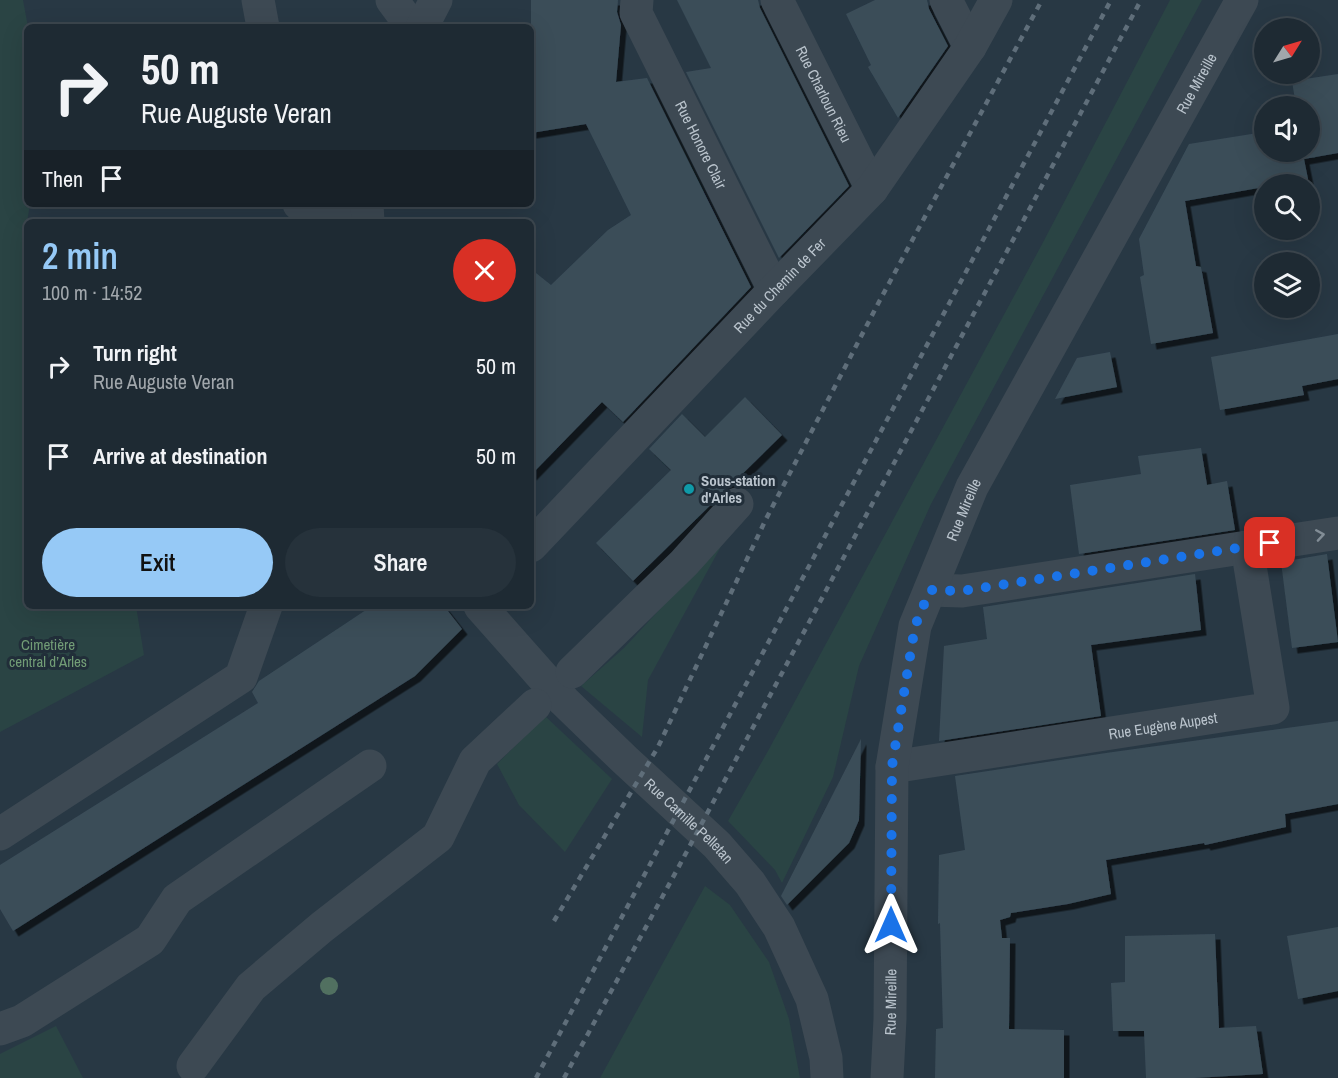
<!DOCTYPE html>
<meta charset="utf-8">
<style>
:root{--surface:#1e2a33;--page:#26323b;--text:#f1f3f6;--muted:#a1a7ac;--line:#3c464e;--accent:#96c9f6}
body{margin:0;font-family:"Archivo Narrow",sans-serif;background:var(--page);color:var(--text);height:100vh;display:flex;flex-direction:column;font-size:22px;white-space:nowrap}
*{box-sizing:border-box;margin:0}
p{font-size:20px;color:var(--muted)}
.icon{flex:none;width:33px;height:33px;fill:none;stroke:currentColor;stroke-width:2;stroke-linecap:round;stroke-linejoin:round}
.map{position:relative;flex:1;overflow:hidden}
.panel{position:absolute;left:24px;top:219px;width:510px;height:390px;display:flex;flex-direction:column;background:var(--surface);border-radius:9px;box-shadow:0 6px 24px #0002,0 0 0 2px var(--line)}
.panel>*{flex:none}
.hud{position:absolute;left:24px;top:24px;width:510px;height:183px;border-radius:9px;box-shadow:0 6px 24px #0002,0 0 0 2px var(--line);background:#1e2a33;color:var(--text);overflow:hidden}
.needle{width:39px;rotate:53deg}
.fabs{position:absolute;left:1254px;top:18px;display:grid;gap:12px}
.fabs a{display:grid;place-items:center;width:66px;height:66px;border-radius:50%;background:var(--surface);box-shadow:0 6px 24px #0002,0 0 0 2px var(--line);font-size:30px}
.pin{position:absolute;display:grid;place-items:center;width:51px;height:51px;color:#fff;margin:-26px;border-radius:12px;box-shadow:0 3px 9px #0006}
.me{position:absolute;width:66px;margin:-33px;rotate:0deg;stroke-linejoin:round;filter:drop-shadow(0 0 4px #0008)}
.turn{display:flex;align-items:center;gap:21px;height:126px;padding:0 18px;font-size:27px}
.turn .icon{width:78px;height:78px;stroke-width:2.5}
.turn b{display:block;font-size:42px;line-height:51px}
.then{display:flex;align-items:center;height:57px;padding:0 18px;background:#0003;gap:12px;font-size:22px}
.round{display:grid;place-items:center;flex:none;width:63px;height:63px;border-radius:32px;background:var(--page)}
.overview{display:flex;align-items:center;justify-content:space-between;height:102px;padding:0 18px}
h1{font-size:36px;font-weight:600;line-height:45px;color:var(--accent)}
.cta{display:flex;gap:12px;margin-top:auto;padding:12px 18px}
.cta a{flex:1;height:69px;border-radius:36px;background:var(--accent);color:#111;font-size:24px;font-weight:600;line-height:69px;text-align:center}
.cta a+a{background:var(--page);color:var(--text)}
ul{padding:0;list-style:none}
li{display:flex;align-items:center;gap:18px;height:90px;padding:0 18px}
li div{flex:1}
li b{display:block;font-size:22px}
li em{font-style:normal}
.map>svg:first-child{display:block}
.green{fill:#2a4444}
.building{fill:#3b4d59;filter:url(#shadow)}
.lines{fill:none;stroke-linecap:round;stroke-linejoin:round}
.minor{stroke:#3d4953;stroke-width:33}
.rail{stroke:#5f6e7a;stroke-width:4.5;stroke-dasharray:6 6;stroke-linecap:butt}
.tree{fill:#517060}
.oneway{stroke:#828d96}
.route{stroke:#1a73e8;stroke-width:10;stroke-dasharray:0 18}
.culture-dot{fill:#0f9aa8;stroke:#212e39;stroke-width:2}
.labels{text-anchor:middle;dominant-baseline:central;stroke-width:6;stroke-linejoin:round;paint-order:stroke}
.street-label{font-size:15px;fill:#bac4cd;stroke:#212e39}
.poi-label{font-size:15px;font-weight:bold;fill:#bac4cd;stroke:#212e39;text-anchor:start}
.park-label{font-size:15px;fill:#729d76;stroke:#212e39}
</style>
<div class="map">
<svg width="1338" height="1078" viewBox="0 0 1338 1078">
<defs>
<filter id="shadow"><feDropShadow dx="5.5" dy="5.5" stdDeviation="0" flood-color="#0009"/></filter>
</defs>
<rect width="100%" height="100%" fill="#283844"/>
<g class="green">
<path d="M0 0H23L28 27 27 204H30L24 241 27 255V606H136L144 655 0 732Z"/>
<path d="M1170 0H1202L931 504 859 666 833 777 782 883 775 870 728 821 768 751 1040 248Z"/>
<path d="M725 539 648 680 642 737 581 686 624 648Z"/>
<path d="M545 716 612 779 565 852 519 805 497 764Z"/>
<path d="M705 886 730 905 769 962 789 1019 800 1078H600Z"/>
<path d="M56 1026 83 1078H0V1054Z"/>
</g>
<g class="building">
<path d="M531 0H618L617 12 621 25 616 82 647 78 751 287 623 422 602 402 531 475V269L551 285 608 230 631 215 586 124 531 133Z"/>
<path d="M677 0H758L760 8 849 186 779 258 686 72 711 68Z"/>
<path d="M875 0H927L929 9 948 46 898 118 868 67 871 65 846 14Z"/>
<path d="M1338 74V153L1304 159 1308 179 1278 184H1264V187L1185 201 1196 266 1201 267 1213 333 1151 344 1140 277 1144 275 1139 239 1189 144 1264 132V152H1310V106H1296L1292 81Z"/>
<path d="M1338 334V379L1302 386 1304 395 1220 410 1211 357Z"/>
<path d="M1110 352 1117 387 1055 399 1077 358Z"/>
<path d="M745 397 782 435 633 581 596 543 671 470 649 449 682 414 705 437Z"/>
<path d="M1201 448 1207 485 1227 481 1235 530 1079 554 1070 485 1141 474 1138 456Z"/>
<path d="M1327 554 1338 642 1292 648 1281 562Z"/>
<path d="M1195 574 1201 630 1091 645 1101 716 939 741 944 646 987 639 983 607Z"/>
<path d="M372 606H444L462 629 415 676 13 931 0 909V865L258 703 252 692 259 681Z"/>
<path d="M1338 721V804L1285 814 1286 827 1205 845 1204 843 1106 860 1111 894 1068 904 1011 913 1010 917 1000 920 1002 938H1010L1009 1029 1064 1030V1078H935L936 1029 943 1028 940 923 938 924 939 855 965 850 955 776 1106 753Z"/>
<path d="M861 739 859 820 849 843 787 905 781 896Z"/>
<path d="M1338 927V991L1298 999 1287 936Z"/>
<path d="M1215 934 1219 1028 1256 1026 1263 1074 1194 1078H1146L1144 1031H1113L1111 983 1125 982V936Z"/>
</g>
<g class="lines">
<g class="minor">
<path d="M258 0 263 27"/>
<path d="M392 0 412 27"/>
<path id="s1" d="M637 0 636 13 774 290"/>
<path id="s2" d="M777 0 872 189"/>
<path d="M946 0 970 47"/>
<path d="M422 27 436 0"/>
<path d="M299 204 346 222"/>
<path d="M367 204 368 222"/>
<path id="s3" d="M531 546 774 290 872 189 970 47 996 0"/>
<path d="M930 590 962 591 1338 533"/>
<path id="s4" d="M480 606 564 701 625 760 717 845 750 883 779 927 812 999 826 1058 827 1078"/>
<path d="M572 672 684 563 737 504"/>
<path id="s5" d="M892 767 1273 708 1247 547"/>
<path d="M0 834 241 677 266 606"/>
<path d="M0 1029 22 1021 150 940 177 899 370 766"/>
<path d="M193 1066 251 987 322 927 438 837 475 761 535 705"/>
<path id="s6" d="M887 1078 890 1019 892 767 915 626 972 487 1242 0"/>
</g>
<g class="rail">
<path d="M554 921 658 747 766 519 880 300 1042 0"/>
<path d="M536 1078 1111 0"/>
<path d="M564 1078 678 868 1141 0"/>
</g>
</g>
<circle class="tree" cx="329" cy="986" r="9"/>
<defs><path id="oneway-chevron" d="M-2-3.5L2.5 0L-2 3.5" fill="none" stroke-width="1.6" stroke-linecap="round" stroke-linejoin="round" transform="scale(1.5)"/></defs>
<use class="oneway" href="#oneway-chevron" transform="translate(1320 535) rotate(-9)"/>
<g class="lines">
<path class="route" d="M891 925 892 766 915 626 930 590 962 591 1270 543"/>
</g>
<circle class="culture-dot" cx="689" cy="489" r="6"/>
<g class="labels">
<g class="street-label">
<text stroke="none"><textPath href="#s6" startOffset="1066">Rue Mireille</textPath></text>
<text stroke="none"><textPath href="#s2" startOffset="105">Rue Charloun Rieu</textPath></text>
<text stroke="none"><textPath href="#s1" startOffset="160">Rue Honore Clair</textPath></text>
<text stroke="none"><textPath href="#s3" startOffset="360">Rue du Chemin de Fer</textPath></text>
<text stroke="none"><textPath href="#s6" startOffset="580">Rue Mireille</textPath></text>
<text stroke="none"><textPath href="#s5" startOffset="274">Rue Eugène Aupest</textPath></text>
<text stroke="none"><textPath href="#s4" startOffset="300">Rue Camille Pelletan</textPath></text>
<text stroke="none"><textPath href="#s6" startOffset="76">Rue Mireille</textPath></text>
</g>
<g class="poi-label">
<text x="701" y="480">Sous-station<tspan x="701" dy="17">d'Arles</tspan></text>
</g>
<g class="park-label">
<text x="48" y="644">Cimetière<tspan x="48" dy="17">central d’Arles</tspan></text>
</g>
</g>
</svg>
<div class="fabs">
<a><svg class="needle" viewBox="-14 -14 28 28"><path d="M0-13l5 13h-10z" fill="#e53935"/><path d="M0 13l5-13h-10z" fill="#a1a7ac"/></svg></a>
<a><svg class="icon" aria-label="sound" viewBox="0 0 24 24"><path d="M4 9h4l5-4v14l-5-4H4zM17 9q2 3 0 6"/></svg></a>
<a><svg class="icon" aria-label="search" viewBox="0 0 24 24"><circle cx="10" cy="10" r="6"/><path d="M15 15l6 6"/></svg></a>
<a><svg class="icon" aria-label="layers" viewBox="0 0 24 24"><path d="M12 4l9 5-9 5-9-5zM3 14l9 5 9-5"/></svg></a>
</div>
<div class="pin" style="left:1270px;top:543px;background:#d93025"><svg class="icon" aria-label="arrive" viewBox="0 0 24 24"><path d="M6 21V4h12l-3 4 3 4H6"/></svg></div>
<svg class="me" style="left:891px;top:925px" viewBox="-20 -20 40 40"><path d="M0-17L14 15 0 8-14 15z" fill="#1a73e8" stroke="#fff" stroke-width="4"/></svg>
<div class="hud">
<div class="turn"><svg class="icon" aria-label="right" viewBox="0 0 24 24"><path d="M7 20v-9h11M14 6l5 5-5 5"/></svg><div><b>50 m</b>Rue Auguste Veran</div></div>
<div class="then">Then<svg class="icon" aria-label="arrive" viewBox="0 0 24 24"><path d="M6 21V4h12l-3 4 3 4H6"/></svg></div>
</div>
<section class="panel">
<div class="overview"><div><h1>2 min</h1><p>100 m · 14:52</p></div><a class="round" style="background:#d93025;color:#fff"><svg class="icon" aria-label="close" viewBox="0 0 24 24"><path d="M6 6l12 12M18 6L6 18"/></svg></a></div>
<ul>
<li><svg class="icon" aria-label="right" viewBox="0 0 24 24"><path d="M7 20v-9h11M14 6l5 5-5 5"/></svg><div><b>Turn right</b><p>Rue Auguste Veran</p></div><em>50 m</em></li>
<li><svg class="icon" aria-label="arrive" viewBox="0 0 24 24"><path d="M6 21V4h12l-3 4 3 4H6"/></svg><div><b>Arrive at destination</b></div><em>50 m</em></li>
</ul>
<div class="cta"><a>Exit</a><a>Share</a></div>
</section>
</div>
